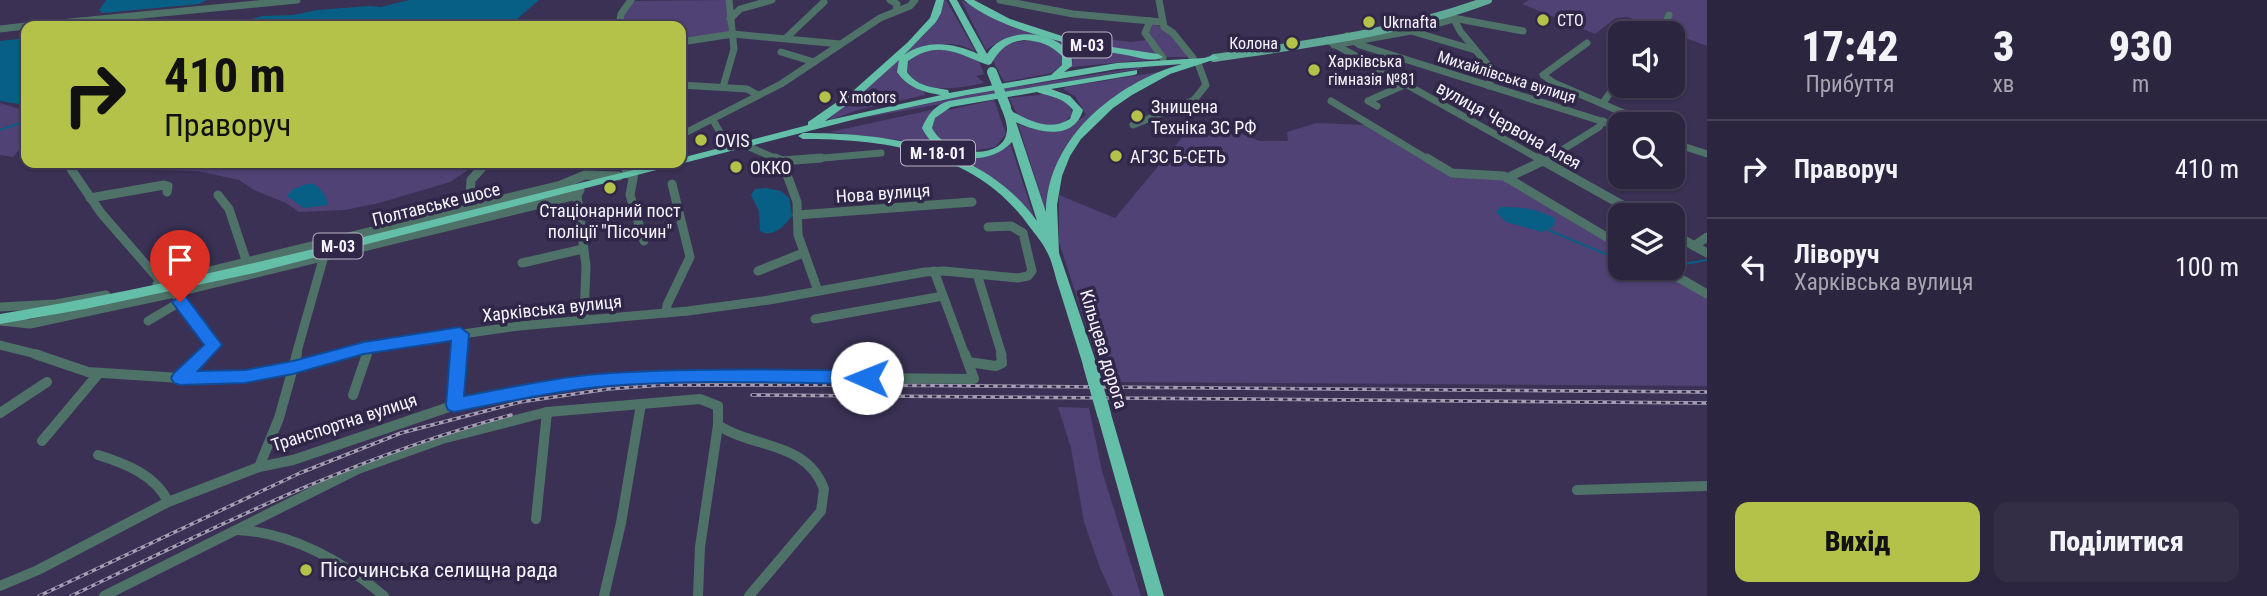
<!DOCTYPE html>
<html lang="uk">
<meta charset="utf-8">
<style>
:root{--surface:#2c253f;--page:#342d46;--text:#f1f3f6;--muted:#a6a5b0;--line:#484259;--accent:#b5c249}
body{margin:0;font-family:"Roboto Condensed",sans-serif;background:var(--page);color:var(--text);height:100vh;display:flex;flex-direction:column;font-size:26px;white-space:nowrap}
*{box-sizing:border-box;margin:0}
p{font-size:23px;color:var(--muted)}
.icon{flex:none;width:38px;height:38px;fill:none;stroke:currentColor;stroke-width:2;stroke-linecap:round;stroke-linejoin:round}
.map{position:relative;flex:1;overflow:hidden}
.drawer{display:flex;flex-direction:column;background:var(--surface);width:560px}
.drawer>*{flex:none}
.top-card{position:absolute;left:21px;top:21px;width:665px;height:147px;border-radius:14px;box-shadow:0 2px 5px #0004,0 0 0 2px var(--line);background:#b5c249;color:#111;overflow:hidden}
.fabs{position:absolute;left:1608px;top:21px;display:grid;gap:14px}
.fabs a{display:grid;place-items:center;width:77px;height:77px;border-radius:14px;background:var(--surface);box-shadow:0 2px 5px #0004,0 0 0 2px var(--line);font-size:35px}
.pin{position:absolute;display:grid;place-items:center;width:60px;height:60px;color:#fff;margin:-72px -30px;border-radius:50% 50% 50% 0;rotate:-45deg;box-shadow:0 0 7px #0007}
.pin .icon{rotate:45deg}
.me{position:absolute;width:77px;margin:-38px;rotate:271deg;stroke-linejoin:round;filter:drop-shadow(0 0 5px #0008)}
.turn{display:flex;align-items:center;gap:24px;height:147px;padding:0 28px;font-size:32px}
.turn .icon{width:91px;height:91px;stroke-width:2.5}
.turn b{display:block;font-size:49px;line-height:60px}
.eta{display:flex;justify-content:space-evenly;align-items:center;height:119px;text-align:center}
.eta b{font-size:42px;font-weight:800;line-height:49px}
.cta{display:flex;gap:14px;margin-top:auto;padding:14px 28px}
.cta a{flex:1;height:80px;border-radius:14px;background:var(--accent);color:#111;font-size:28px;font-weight:800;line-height:80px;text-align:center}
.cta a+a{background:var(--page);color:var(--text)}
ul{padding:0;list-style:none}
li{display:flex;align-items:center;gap:21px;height:98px;padding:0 28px;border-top:2px solid var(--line)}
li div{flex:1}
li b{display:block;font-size:26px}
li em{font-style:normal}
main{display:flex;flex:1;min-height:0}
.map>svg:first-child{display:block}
.green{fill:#504275}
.water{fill:#085f85}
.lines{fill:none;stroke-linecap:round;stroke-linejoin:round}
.stream{stroke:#085f85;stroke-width:2}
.minor-far2{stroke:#4f7268;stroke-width:7}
.minor-far1{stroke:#4f7268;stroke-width:9}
.minor{stroke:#4f7268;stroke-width:10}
.major{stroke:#5fa996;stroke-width:8}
.highway{fill:#64bfa8;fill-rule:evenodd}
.rail-casing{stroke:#a49fb3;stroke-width:3.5}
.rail{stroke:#302748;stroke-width:2;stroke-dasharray:4.5;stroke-linecap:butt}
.highway-bridge-far1{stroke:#64bfa8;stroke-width:10}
.highway-bridge{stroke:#64bfa8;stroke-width:14}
.route{fill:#1a73e8;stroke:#114b97;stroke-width:2}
.poi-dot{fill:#b5c249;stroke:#302748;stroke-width:2.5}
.labels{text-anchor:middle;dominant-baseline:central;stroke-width:7;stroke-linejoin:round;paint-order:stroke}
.far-poi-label{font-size:16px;fill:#f5f3fc;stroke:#302748;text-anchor:start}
.shield{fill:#302748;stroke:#bab6c6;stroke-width:2}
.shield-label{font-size:16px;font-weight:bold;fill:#f5f3fc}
.far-street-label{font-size:16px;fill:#f5f3fc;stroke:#302748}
.poi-label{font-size:18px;fill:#f5f3fc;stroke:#302748;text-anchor:start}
.street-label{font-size:18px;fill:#f5f3fc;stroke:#302748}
.near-poi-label{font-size:21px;fill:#f5f3fc;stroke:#302748;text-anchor:start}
</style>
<main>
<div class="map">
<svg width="1707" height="596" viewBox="0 0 1707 596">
<rect width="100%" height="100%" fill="#3a3154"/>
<g class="green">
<path d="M728 0V31L724 34 681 40V26H622L623 14 632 1Z"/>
<path d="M946 0 976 52C953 38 929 45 907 56L905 80 913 87 924 91 925 95 858 110 827 121 925 34 936 21 943 1Z"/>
<path d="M961 0 998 17 1084 46 1158 59 1071 67 1073 60C1060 31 1008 33 986 50Z"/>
<path d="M1529 0H1707V46L1628 17 1616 18 1595 34 1522 4Z"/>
<path d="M1150 24C1169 25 1179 44 1190 57H1164L1101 47 1098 38 1131 42 1147 40Z"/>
<path d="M1029 40 1045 43 1062 54 1064 63 1052 73 1004 82 993 61V54L1005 44Z"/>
<path d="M948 48 979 61 984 74 976 76 984 83C960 88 922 96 907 71L909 60 923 51Z"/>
<path d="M1142 67 1143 68 852 120 982 92Z"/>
<path d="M1158 72 1124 91 1080 130 1046 212 1018 124C1044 135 1065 131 1086 115L1075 96 1063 89 1066 87Z"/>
<path d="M1047 94C1058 97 1072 101 1072 114 1062 131 1035 127 1021 117 1015 113 1012 104 1009 98Z"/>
<path d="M994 100 1006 134 995 147 965 152 934 138 930 123 943 111Z"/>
<path d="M0 103 26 111V148L19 150 13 157 0 155Z"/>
<path d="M940 108 926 119 923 130 940 147 972 156 1010 143 1036 223 1012 196 932 149 899 140 830 132Z"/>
<path d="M1317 123 1366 125 1452 175 1503 179 1620 249V268H1654L1707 298V386L1104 382 1059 242V195L1115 218 1190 128 1223 127 1260 141H1288L1287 132Z"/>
<path d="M139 163H479L450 182 379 203 345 210 299 212 286 203 254 190 239 180 198 171 150 170Z"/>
<path d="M1058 407 1089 408 1102 471 1141 596H1113L1100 568 1084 522 1071 448Z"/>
</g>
<g class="water">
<path d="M106 0H207L199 4 103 13 99 10Z"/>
<path d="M409 0H539L515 21 488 26H137L188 25 207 22 227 25 263 16 293 15 317 10 369 6 381 7Z"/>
<path d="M26 38V105L0 101V41Z"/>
<path d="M310 183C320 185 326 196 328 205L304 208 287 196 293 189Z"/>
<path d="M766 188 781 191 789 198 792 216C784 226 774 238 760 231L759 211 751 195 755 189Z"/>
<path d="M1500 207C1520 207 1538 208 1556 219L1553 227 1542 232 1506 222 1496 212Z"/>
</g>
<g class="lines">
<g class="stream">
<path d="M0 130 26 121"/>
<path d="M1548 230 1620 260"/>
<path d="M1673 266 1707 260"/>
<path d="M1645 268 1659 269"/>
</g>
<g class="minor-far2">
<path d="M890 0 897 4 896 11"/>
<path d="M1000 0 1073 14 1162 22"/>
<path d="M1159 0 1164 27 1173 33 1193 58"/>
<path d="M1453 18 1523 31"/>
<path d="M730 19 740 9 772 0"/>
<path d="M1454 19 1460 31 1493 71 1489 86"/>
<path d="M1150 21 1145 33 1163 58"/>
<path d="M28 26 297 0"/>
<path d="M619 26 621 14 631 0"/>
<path d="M0 29 26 26"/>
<path d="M1411 31 1475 50"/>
<path d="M1662 33 1669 15"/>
<path d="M1347 36 1360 45 1620 127"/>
<path d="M786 38 824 2"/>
<path d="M1327 40 1541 160"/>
<path d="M681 42 733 34 840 44"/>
<path d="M1587 43 1543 75 1554 83 1649 124"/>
<path d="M1334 45 1411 31 1454 19"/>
<path d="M781 52 814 62"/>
<path d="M681 85 747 89 758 95"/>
<path d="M723 87 734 49 729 0"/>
<path d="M1331 101 1429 160"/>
<path d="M1603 103 1620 78"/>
<path d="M1377 106 1368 101 1404 85"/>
<path d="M713 120 726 143 747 146 779 160"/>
<path d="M1133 125 1194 100 1206 85 1198 63"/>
<path d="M681 135 781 84 880 18 910 6 915 0"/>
<path d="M1673 143 1707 154"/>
<path d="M800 160 881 153"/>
<path d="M1546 160 1599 127 1603 121"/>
</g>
<g class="minor-far1">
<path d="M775 158 782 161"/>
<path d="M1427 158 1452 173 1504 176 1620 245"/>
<path d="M1538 158 1640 215"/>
<path d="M782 161 797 202 798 235 818 291"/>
<path d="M782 161 821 158"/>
<path d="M72 163 71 169 101 213 162 283"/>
<path d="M623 163 628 174"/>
<path d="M634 173 630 195 644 241"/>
<path d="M1507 178 1549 158"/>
<path d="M580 190 577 195 586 266 584 319"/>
<path d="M218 195 229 209 247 263"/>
<path d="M90 198 164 185 168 186 167 192"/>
<path d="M469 208 471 180 486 163"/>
<path d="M797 215 972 202"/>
<path d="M1673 234 1707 253"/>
<path d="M1694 246 1707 237"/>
<path d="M522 263 583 249"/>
<path d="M1662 268 1707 294"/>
<path d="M758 271 803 253"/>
<path d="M934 271 965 355"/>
<path d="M977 274 1002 355"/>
<path d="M157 284 561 185 585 175 619 176"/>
<path d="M174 293 214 344 205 355"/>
<path d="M0 307 56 304 106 295"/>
<path d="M666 313 667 305 690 257 672 184"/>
<path d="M815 319 943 296"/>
<path d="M0 321 30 324 174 293 577 195"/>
<path d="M148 321 180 302"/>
<path d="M0 345 40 355"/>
<path d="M296 355 324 256"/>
<path d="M338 355 364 348 519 326 688 311 769 300 925 272 944 271 1018 278 1028 276 1032 271 1023 233 1011 226 988 227"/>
<path d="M366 355 369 347"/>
<path d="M458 355 460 333"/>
</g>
<g class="minor">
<path d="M35 354 88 372 180 378 245 376 293 368 344 354"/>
<path d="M968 362 996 366 1002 363 1001 354"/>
<path d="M180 378 207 354"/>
<path d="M353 395 367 354"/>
<path d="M455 405 459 354"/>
<path d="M0 413 47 382"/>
<path d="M42 441 99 373"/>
<path d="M98 455C124 463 156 475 168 502"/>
<path d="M259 467 279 418 297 354"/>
<path d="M1577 490 1707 486"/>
<path d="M536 519 547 412"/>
<path d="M237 530C291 532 344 562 384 596"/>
<path d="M0 586 38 570 168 502 259 467 293 460 455 405 551 386 668 376 974 379 965 354"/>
<path d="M104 596 358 469 442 439 547 412 700 399 718 406V425C754 449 807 441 824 489L821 511 749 596"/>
<path d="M604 596 621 523 641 404"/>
<path d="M698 596 700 547 718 425"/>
</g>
<path class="major" d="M1214 58C1307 44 1399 33 1488 0"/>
<g class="highway">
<path d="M936 0H944L941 13 936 22 904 55C927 39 954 43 978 54L949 0H957L987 54C1002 30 1037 30 1059 43 1063 46 1070 50 1071 55 1072 55 1072 65 1072 66L1064 72 1117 63 1204 58 1214 55 1219 58 1170 74 1132 95 1113 108 1081 139 1070 156 1062 176 1057 205 1059 253 1097 365 1095 369H1085L1083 365C1075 339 1067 314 1059 288 1055 277 1053 263 1047 252 1043 243 1035 234 1029 226 977 152 887 139 803 139L798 136 803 133C889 133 983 146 1037 221L1012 142C987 169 938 161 922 128 927 115 936 104 949 101L1137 70V74L1134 75 1051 89 1070 96 1083 110C1074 141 1038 133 1016 122L1046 212C1047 139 1115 83 1182 64L1117 69 967 95 860 118 254 273 85 309 0 324V314C224 277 442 216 662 163H681V158L808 125V122L853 91 908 42 930 18ZM1024 40C1040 41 1051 45 1062 56V65L1051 75 949 93 948 90C932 87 918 87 907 72L908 61C939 39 958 54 988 65L991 64C1000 49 1007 42 1024 40ZM899 60 897 72C908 88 923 92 941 95L825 121 860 95ZM1037 92C1051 97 1063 97 1073 110L1070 119C1050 131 1032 122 1013 112L1009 105H1003L1001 107C1003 113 1007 122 1007 129 1007 161 947 158 932 128L935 118 951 107Z"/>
<path d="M964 0H974L1010 19 1062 36 1112 47 1158 54 1163 57C1154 63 1137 57 1126 55 1080 47 999 31 964 0Z"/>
<path d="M1104 408 1109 410 1111 414 1164 596H1148L1097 414 1099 410Z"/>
</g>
<defs>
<g id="rail">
<path d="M752 395 1707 403"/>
<path d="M39 596 300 473 401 433 520 402 608 389 662 385H856L1707 392"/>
<path d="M71 596C215 527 356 456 511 415"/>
</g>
</defs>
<use href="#rail" class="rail-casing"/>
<use href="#rail" class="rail"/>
<path class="highway-bridge-far1" d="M992 72 1006 107"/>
<path class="highway-bridge" d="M1090 365 1104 414"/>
</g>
<path class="route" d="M180 296 186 297 222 345 198 371 245 370 293 361 364 342 460 327 469 334 464 396C513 387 561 376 611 373 696 368 781 369 867 371L873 373 875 378 873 382 867 384C781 383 694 379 608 386 556 391 506 402 454 412L448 410 446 405 451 341 364 354 293 374 245 383 180 385 174 383 171 378 174 373 204 345 172 302Z"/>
<g class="poi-dot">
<circle cx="1543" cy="20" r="7"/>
<circle cx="1369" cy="22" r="7"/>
<circle cx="1292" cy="43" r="7"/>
<circle cx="1314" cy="70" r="7"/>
<circle cx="825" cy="97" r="7"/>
<circle cx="1137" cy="116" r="7"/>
<circle cx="701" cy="140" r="7"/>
<circle cx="1116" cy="156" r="7"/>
<circle cx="736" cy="167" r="7"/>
<circle cx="610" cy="188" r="7"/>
<circle cx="306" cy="570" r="7"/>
</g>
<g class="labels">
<g class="far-poi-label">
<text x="1557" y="20">СТО</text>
<text x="1383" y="22">Ukrnafta</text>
<text x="1278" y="43" text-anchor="end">Колона</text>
<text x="1328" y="61">Харківська<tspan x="1328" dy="18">гімназія №81</tspan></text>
<text x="839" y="97">Х motors</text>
</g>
<g class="shield">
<rect x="1062.5" y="32.5" width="49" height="25" rx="5"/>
<rect x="901" y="140.5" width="74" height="25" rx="5"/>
<rect x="313.5" y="233.5" width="49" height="25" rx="5"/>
</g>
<g class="shield-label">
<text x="1087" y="45">М-03</text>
<text x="938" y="153">М-18-01</text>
<text x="338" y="246">М-03</text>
</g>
<g class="far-street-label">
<text transform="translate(1507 77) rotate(17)">Михайлівська вулиця</text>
</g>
<g class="poi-label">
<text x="1151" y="106">Знищена<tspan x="1151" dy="21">Техніка ЗС РФ</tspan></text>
<text x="715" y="140">OVIS</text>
<text x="1130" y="156">АГЗС Б-СЕТЬ</text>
<text x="750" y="167">ОККО</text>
<text x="610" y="210" text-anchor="middle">Стаціонарний пост<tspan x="610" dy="21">поліції "Пісочин"</tspan></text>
</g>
<g class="street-label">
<text transform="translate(1509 125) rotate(29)">вулиця Червона Алея</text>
<text transform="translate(883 193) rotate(-4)">Нова вулиця</text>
<text transform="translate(436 204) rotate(-14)">Полтавське шосе</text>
<text transform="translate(552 308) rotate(-6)">Харківська вулиця</text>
<text transform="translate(1104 349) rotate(73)">Кільцева дорога</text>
<text transform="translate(344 422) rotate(-18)">Транспортна вулиця</text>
</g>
<g class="near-poi-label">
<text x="320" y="570">Пісочинська селищна рада</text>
</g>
</g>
</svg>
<div class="fabs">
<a><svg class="icon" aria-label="sound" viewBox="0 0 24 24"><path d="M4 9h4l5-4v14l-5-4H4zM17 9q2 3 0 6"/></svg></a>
<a><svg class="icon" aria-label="search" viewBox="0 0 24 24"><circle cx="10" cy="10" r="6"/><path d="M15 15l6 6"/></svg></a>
<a><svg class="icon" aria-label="layers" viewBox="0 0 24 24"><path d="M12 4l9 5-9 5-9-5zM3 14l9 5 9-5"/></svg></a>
</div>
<div class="pin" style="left:180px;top:302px;background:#d93025"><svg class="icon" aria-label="arrive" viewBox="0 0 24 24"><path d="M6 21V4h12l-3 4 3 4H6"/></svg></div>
<svg class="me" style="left:867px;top:378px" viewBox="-20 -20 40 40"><circle r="19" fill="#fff"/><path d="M0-13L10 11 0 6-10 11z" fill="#1a73e8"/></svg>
<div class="top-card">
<div class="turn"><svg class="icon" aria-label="right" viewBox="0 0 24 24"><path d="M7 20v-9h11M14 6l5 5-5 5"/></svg><div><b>410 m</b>Праворуч</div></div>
</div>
</div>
<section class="drawer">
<div class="eta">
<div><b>17:42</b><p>Прибуття</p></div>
<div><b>3</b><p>хв</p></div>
<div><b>930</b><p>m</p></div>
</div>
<ul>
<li><svg class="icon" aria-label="right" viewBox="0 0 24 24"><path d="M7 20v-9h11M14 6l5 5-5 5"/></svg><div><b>Праворуч</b></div><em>410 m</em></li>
<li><svg class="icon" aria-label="left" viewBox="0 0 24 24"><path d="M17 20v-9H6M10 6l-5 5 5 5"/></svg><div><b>Ліворуч</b><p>Харківська вулиця</p></div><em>100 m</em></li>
</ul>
<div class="cta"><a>Вихід</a><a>Поділитися</a></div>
</section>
</main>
